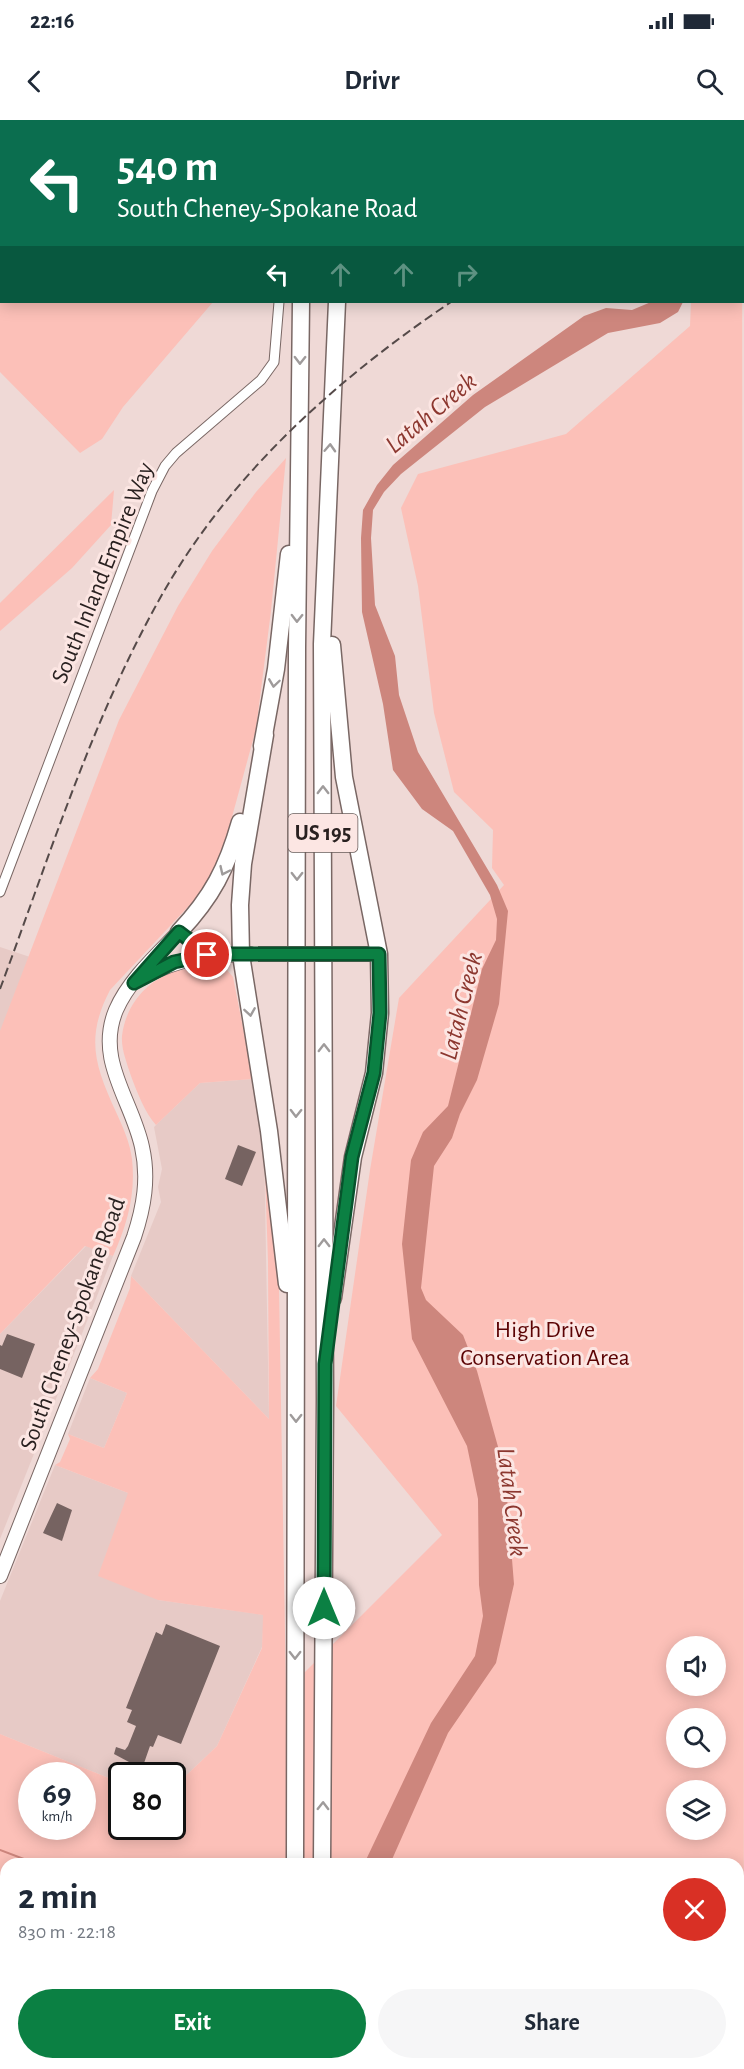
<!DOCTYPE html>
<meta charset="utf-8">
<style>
:root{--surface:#fff;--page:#f6f6f7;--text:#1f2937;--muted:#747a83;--accent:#0b8043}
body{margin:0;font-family:"Alegreya Sans",sans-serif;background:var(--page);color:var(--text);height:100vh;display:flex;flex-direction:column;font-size:22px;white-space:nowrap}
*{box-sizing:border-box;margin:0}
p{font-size:20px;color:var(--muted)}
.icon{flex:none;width:33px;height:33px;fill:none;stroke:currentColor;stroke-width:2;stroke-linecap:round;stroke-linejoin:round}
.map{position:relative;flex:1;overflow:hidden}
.drawer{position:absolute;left:0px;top:1738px;width:744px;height:212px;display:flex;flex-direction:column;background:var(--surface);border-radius:18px 18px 0 0;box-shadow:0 3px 15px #0003}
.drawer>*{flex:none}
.banner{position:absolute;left:0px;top:0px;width:744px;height:183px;box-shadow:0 3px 15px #0003;background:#0b6e4f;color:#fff;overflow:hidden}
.tools{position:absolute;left:666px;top:1516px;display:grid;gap:12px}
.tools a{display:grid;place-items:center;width:60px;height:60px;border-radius:50%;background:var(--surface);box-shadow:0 3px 15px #0003;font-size:30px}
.speed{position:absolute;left:18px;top:1642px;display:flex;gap:12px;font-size:30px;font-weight:700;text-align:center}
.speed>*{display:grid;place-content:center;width:78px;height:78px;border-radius:50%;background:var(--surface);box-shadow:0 3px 15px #0003;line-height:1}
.speed small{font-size:15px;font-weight:400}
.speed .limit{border:3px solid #111;border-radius:9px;background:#fff;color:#111}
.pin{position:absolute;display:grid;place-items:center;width:51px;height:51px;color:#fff;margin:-26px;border:3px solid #fff;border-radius:50%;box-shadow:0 2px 6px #0007}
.me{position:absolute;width:66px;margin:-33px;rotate:0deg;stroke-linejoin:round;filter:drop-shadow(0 0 4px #0008)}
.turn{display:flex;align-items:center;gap:21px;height:126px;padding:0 18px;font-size:27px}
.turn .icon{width:78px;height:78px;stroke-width:2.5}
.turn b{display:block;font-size:42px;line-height:51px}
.lanes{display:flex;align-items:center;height:57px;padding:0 18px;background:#0003;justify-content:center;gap:30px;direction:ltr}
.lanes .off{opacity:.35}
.round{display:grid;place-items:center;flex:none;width:63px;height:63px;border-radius:32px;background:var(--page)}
.headline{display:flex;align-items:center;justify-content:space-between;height:102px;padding:0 18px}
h1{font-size:36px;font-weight:700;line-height:45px}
.button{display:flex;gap:12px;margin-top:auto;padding:12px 18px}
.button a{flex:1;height:69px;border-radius:36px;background:var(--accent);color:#fff;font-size:24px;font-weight:700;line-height:69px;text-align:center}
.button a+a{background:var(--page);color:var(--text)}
.status{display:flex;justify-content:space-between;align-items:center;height:42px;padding:0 30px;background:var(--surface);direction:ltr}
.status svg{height:16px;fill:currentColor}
header{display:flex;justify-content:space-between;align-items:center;height:78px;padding:0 18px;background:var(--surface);font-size:27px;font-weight:700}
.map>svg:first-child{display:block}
.built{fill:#e7cac6}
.green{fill:#fcc0b8;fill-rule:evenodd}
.water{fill:#cd867d}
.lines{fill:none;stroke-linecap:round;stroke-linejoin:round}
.stream{stroke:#cd867d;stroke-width:2}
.building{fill:#766361}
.street-casing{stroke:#796764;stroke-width:11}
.secondary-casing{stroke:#796764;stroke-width:16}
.highway-casing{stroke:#796764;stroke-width:19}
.street{stroke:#fff;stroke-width:9}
.secondary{stroke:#fff;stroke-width:14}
.highway{stroke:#fff;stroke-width:16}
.rail{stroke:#554a49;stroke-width:2;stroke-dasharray:9 4.5;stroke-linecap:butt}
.secondary-bridge-casing{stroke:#796764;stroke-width:16;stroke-linecap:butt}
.secondary-bridge{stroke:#fff;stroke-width:14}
.oneway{stroke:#9f9b9b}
.route-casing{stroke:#07532c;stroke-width:15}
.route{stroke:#0b8043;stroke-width:10}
.labels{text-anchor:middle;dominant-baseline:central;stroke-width:6;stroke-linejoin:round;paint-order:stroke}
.shield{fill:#fce6e3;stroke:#685c5a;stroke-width:1.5}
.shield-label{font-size:22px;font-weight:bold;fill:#292120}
.street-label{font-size:24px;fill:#292120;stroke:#fce6e3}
.park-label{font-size:24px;fill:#5b0304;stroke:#fce6e3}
.water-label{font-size:26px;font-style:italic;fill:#8c372f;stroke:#fce6e3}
</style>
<div class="status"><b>22:16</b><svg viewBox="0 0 49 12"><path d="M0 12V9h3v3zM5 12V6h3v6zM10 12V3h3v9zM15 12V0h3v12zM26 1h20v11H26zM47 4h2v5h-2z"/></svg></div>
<header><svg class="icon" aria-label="back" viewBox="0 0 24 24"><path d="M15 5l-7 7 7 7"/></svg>Drivr<svg class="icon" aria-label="search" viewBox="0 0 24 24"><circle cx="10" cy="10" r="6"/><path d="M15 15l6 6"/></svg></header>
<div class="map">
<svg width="744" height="1949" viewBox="0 0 744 1949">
<rect width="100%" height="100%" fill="#efd9d6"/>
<g class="built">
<path d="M0 827 33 838 0 935Z"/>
<path d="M253 959 264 1024 269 1299 131 1156 161 1082 158 1067 162 1049 154 1007 200 963Z"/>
<path d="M86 1126 113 1136 0 1419V1214Z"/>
<path d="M90 1258 127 1273 104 1328 68 1314Z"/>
<path d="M55 1345 128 1373 158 1480 264 1495 262 1527 217 1626 173 1668 172 1656H122L121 1663 0 1614V1481Z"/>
</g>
<g class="green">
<path d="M0 0H137L2 2V182H213L123 287 102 319 80 333 0 252Z"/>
<path d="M742 54 744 1949H333V1944H738V1744H6V1758L0 1756V1614L121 1663 122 1707H172L173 1668 217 1626 262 1528 263 1495 158 1480 98 1456 128 1373 55 1345 60 1342 70 1319 68 1314 104 1328 127 1273 90 1258 98 1249 130 1168 131 1156 269 1299 268 1141 264 1024 276 1107 279 1169 286 1571 442 1415 336 1286 370 1050 399 878 504 765 492 748 493 710 454 672 434 593 418 466 401 388 418 354 566 314 690 206 691 182H742ZM676 1527H716V1566H676ZM676 1599H716V1638H676ZM32 1656H82V1707H32ZM676 1671H716V1710H676Z"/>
<path d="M286 338 271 491 256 609 226 719 213 751 201 773 110 870C85 918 95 946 116 992 123 1007 130 1023 132 1039 136 1074 127 1105 113 1136L85 1126 0 1214V911L119 600 178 486 212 431 256 372Z"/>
<path d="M114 370 111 405 72 448 0 511V483Z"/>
<path d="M221 848 227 850 233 857 253 959 200 963 156 1005C145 993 137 972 131 956 127 943 121 929 122 916 126 881 153 853 188 849 199 848 210 848 221 848Z"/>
</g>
<path class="water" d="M651 182H683L678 192 660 203 608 213 485 287 401 354 384 372 373 390 371 418 375 485 395 536 399 575 418 632 497 765 508 791 499 884 477 960 460 994 452 1018 434 1046 421 1168 426 1180 463 1215 477 1251 505 1352 514 1464 496 1543 448 1613 390 1744H364L431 1603 475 1536 483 1496 479 1465 478 1379 467 1326 412 1219 402 1124 411 1040 423 1012 448 986 482 849 496 820 497 799 490 775 453 711 422 689 393 650 383 584 362 492 361 418 363 390 377 365 393 345 473 275 584 196 606 188 632 190Z"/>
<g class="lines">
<path class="stream" d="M0 1730 37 1744"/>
</g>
<g class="building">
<path d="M238 1025 256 1032 242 1066 225 1059Z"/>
<path d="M7 1214 35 1224 22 1258 0 1249V1225L2 1226Z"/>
<path d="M57 1383 72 1390 62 1421 43 1413Z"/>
<path d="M166 1504 220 1526 181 1624 158 1615 153 1627 150 1626 143 1646 135 1644 132 1651 129 1642 114 1634 116 1627 125 1630 128 1626 136 1606 127 1602 132 1590 126 1588 156 1512 162 1515Z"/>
</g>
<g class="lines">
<defs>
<g id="street">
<path d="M234 2 235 0"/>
<path d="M271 2V0"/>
<path d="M426 2V0"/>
<path d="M0 772 152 371 165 346 176 333 261 260 274 242 279 182"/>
<path d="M0 1798 6 1800"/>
<path d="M0 1847 6 1838"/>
<path d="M0 1941H6"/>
</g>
<g id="secondary">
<path d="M353 834H379"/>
<path d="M142 858C179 837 208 835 250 834"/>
<path d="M0 1456 134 1117C144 1087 149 1058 142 1027 132 980 95 940 116 890 129 860 157 835 179 812L192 822 220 835"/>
</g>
<g id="highway">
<path d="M326 2V0"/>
<path d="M363 2V0"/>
<path d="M332 525 344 657 379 834 380 893 374 953 353 1037 333 1178"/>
<path d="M265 615 243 744 240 785 241 835 269 1011 287 1164"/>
<path d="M262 626 276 549 289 434"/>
<path d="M179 812C212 777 227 748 240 702"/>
<path d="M295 1744 297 528 301 182"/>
<path d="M322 1744 325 1280 322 524 337 182"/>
<path d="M297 1944V1949"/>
<path d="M322 1944V1949"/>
</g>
</defs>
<use href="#street" class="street-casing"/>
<use href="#secondary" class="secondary-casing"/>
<use href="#highway" class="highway-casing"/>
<use href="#street" class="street"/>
<use href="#secondary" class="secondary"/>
<use href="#highway" class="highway"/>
<g class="rail">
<path d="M742 36H744"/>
<path d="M0 869C49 738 91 602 159 480 228 356 335 260 451 182"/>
</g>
<defs>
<path id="secondary-bridge" d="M258 834H353"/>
</defs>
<use href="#secondary-bridge" class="secondary-bridge-casing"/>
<use href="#secondary-bridge" class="secondary-bridge"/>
</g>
<defs><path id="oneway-chevron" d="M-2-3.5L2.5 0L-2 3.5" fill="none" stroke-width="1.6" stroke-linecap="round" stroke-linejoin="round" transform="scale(1.5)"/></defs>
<g class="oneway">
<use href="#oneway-chevron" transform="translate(300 240) rotate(91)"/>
<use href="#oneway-chevron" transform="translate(330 328) rotate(-87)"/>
<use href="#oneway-chevron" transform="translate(297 498) rotate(91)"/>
<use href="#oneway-chevron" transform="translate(274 563) rotate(98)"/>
<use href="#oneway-chevron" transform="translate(323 670) rotate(-90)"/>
<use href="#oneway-chevron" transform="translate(224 751) rotate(115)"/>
<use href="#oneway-chevron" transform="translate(297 756) rotate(90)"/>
<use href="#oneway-chevron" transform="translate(250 892) rotate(81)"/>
<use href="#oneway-chevron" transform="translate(324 928) rotate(-90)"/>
<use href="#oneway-chevron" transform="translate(296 993) rotate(91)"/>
<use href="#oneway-chevron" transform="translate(324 1123) rotate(-90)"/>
<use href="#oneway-chevron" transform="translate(296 1298) rotate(90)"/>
<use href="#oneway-chevron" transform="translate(295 1535) rotate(90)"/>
<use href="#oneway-chevron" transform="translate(323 1686) rotate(-89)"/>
</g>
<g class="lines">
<defs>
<path id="route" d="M207 835 174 842 134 863 179 812 192 822 220 834H379L380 893 374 953 352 1037 325 1244 324 1488"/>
</defs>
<use href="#route" class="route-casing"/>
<use href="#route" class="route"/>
</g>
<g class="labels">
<rect class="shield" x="288.5" y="694" width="69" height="38" rx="4.5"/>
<g class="shield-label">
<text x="323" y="713">US 195</text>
</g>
<g class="street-label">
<text transform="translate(103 453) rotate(-68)">South Inland Empire Way</text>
<text transform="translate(73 1204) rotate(-70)">South Cheney-Spokane Road</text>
</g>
<g class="park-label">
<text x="545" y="1210">High Drive<tspan x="545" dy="28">Conservation Area</tspan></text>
</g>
<g class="water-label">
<text transform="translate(431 293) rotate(-40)">Latah Creek</text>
<text transform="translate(461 886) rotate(-76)">Latah Creek</text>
<text transform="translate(512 1382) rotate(83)">Latah Creek</text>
</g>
</g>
</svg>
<div class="tools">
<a><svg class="icon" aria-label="sound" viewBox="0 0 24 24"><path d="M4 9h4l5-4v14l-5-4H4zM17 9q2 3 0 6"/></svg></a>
<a><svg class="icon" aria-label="search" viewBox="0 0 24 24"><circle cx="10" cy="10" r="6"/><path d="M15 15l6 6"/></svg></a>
<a><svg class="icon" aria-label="layers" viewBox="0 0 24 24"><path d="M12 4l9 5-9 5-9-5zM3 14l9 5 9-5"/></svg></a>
</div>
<div class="speed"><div>69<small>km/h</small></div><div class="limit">80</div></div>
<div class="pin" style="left:207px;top:835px;background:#d93025"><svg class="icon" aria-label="arrive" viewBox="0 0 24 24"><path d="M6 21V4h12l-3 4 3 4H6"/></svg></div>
<svg class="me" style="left:324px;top:1488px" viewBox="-20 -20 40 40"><circle r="19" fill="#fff"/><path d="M0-13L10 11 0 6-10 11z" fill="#0b8043"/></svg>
<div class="banner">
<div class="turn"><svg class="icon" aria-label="left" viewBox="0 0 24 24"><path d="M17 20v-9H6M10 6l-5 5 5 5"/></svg><div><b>540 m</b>South Cheney-Spokane Road</div></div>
<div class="lanes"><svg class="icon" aria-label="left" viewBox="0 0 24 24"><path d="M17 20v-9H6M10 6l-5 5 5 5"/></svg><svg class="icon off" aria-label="ahead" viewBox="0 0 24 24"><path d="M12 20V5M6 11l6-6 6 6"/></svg><svg class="icon off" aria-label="ahead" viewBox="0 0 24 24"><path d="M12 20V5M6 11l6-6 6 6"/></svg><svg class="icon off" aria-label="right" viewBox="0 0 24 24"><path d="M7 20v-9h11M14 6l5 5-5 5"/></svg></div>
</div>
<section class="drawer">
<div class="headline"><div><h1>2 min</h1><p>830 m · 22:18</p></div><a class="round" style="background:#d93025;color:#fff"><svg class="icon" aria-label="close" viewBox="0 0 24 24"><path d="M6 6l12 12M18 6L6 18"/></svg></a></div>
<div class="button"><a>Exit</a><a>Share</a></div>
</section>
</div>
